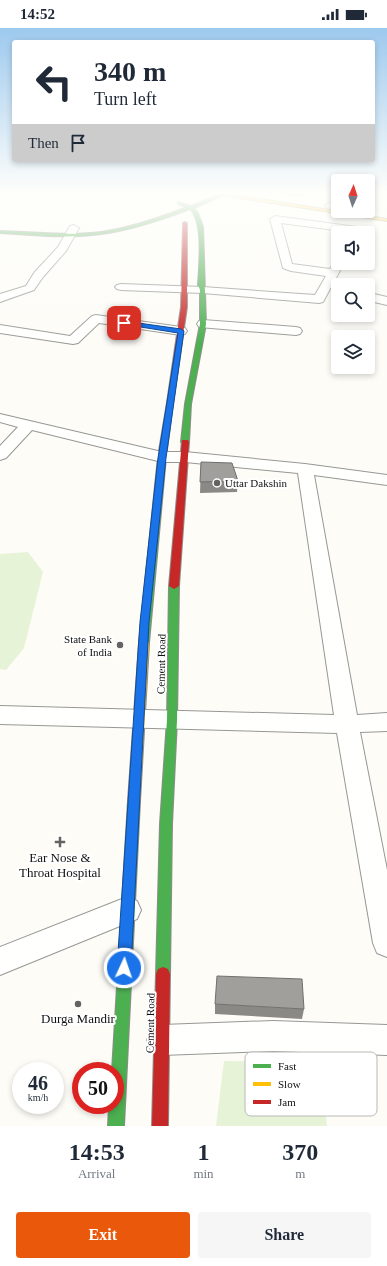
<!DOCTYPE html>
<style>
:root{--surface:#fff;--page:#f6f6f7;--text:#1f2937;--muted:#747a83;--accent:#ea580c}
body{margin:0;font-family:"Times New Roman",serif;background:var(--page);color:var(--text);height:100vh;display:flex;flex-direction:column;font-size:15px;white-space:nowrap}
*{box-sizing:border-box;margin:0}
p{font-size:13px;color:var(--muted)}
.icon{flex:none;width:22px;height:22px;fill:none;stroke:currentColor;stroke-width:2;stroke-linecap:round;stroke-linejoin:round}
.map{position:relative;height:1098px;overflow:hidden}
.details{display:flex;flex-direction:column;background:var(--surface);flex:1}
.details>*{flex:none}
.guide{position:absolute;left:12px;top:12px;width:363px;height:122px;border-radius:4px;box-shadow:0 2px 6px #0003;background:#fff;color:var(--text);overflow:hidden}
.needle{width:26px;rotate:3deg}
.buttons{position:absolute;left:331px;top:146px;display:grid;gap:8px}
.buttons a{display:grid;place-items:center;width:44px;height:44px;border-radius:4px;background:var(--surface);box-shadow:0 2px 6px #0003;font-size:20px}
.speed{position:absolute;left:12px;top:1034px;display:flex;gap:8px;font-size:20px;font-weight:700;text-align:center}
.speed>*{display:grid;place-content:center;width:52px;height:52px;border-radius:50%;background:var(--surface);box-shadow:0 2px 6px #0003;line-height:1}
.speed small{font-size:10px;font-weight:400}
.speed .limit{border:6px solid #d22;background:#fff;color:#111}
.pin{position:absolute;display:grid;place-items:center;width:34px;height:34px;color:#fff;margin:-17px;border-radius:8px;box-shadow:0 2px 6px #0006}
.me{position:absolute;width:44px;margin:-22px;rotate:3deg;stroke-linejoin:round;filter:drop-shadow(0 0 3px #0008)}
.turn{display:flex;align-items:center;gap:14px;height:84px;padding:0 16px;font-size:18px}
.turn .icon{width:52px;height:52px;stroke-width:2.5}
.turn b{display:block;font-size:28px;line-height:34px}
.then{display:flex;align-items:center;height:38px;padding:0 16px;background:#0003;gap:8px;font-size:15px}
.eta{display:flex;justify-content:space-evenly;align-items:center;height:68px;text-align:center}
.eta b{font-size:24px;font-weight:700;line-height:28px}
.primary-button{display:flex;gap:8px;margin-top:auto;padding:8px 16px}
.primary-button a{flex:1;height:46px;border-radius:4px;background:var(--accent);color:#fff;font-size:16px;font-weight:700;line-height:46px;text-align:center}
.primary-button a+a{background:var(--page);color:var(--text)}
.status{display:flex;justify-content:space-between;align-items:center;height:28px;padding:0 20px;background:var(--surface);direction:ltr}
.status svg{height:11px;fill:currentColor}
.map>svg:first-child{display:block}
.green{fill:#e7f3d7}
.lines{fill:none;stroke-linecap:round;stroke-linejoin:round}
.street-casing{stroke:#979795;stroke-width:2}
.fast-casing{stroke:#8e8d8b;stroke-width:2}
.slow-casing{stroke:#8e8d8b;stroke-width:2}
.jam-casing{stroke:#8e8d8b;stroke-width:2}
.street{fill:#fffffe;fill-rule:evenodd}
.fast{fill:#4caf50;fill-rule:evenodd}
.slow{fill:#ffc107;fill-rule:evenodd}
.jam{fill:#c62828;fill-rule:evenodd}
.wall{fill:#8a8986}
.shaded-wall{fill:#716f6d}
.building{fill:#a19f9c;stroke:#716f6d}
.route{fill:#1a73e8;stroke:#114b97}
.poi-dot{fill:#646362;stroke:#fff;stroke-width:1.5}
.labels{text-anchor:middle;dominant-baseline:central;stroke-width:4;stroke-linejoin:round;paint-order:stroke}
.poi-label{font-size:11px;fill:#111;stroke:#fff;text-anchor:start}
.street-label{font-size:11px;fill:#111;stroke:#fff}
.near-poi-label{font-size:13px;fill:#111;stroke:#fff}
.key{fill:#fff;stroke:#b8b8b8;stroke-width:1}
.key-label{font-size:11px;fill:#111}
</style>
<div class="status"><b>14:52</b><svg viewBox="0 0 49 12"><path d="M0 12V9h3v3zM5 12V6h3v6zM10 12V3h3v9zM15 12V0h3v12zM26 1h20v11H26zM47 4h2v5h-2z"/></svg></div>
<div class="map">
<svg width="387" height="1098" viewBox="0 0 387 1098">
<rect width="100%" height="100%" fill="#fdfcf7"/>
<g class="green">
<path d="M28 524 43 544 24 620 6 642 0 641V526Z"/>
<path d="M224 1033 321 1034 327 1098H216Z"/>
</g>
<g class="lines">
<defs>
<g id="street">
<path d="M338 170V177L329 181 324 178Z"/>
<path d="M275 188 357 199 362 202 357 205 281 195 292 236 330 241 335 233 338 232V235H344L323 274 319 275 203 265 121 262 117 261 115 259 117 257 121 256 203 259 315 267 326 248 291 243 283 240 270 191Z"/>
<path d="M74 197 79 200 66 223 43 249 34 262 0 274V266L26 258 34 245 58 219 70 198Z"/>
<path d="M374 266 387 269V277L370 273 368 270 370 267Z"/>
<path d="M96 287 181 299 185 300 187 303 185 306 181 307 99 295 78 315 73 316 0 305V297L70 308 92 288Z"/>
<path d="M203 292 296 299 300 300 302 303 300 306 296 307 199 299 197 296 199 293Z"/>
<path d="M0 386 162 424H185L305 436 387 447V457L314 447 357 687 387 685V703L360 704 387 842V929L377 925 373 915 337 705 0 696V678L334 687 298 445 185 434H162L32 402 6 430 0 432V418L18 399 0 394Z"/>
<path d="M127 869 137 873 141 882 137 891 0 947V919Z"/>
<path d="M273 993 387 997V1027L273 1023 162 1027 151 1023 147 1012 151 1001 162 997Z"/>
</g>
<g id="fast">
<path d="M228 163H233L194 180 198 185 203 199 206 296 191 376 189 414 185 416 181 414 185 376 200 296V262L198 257C199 239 204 194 190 181 161 192 132 202 101 206 68 211 34 207 0 205V203C34 204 68 208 101 204 131 200 159 190 187 179L178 176V174L191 178Z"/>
<path d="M170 373 173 375 166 429 149 615 147 617H141L139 615 158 429 167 375Z"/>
<path d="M174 555 179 558 177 692 172 796 170 946 168 951 163 953 158 951 156 946 160 796 167 692 169 558Z"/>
<path d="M134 768 138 770 140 773 124 1098H108L109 1077H115V1043H112L128 773 130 770Z"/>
</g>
<g id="slow">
<path d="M222 165 387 191V193L220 167Z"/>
<path d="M144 612 147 613 149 615 140 773 138 776 134 778 130 776 128 773 139 615 141 613Z"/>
</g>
<g id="jam">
<path d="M185 194 187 195V279L173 375 170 377 167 375 181 279 183 195Z"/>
<path d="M182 412H188L189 414 179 558 174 561 169 558Z"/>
<path d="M163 939 168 941 170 946 168 1098H152L156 946 158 941Z"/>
</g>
</defs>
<use href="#street" class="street-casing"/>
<use href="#fast" class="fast-casing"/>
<use href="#slow" class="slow-casing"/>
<use href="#jam" class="jam-casing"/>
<use href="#street" class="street"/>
<use href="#fast" class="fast"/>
<use href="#slow" class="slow"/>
<use href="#jam" class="jam"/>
</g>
<g class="wall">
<path d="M257 162H314L299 169Z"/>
<path d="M201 434 238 453 237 464 200 465Z"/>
<path d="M215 976 304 981 302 991 215 986Z"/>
</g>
<path class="shaded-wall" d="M300 162H314L299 169Z"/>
<g class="building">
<path d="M201 434 232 435 238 453 200 454Z"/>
<path d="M217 948 302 951 304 981 215 976Z"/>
</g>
<linearGradient id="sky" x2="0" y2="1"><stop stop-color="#9dc9ee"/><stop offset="0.52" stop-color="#fefefb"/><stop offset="1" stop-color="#fefefb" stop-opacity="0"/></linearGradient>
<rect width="387" height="316" fill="url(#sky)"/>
<path class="route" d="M124 293 181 301 184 303 166 430 149 594 131 940 129 945 124 947 119 945 117 940 140 594 158 430 178 305 122 296 121 295Z"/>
<g class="poi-dot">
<circle cx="217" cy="455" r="4"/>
<circle cx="120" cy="617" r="4"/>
<path d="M58 808h4v4h4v4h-4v4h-4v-4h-4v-4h4z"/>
<circle cx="78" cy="976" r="4"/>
</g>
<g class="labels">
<g class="poi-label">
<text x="225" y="455">Uttar Dakshin</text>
<text x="112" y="611" text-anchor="end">State Bank<tspan x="112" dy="13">of India</tspan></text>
</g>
<g class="street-label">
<text transform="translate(161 636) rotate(-89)">Cement Road</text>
<text transform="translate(150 995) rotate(-89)">Cement Road</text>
</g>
<g class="near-poi-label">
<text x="60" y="829">Ear Nose &amp;<tspan x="60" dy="15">Throat Hospital</tspan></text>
<text x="78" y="990">Durga Mandir</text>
</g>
</g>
<rect x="245" y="1024" width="132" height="64" rx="6" class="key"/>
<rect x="253" y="1036" width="18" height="4" fill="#4caf50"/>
<rect x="253" y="1054" width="18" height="4" fill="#ffc107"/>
<rect x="253" y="1072" width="18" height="4" fill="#c62828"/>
<g class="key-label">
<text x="278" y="1042">Fast</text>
<text x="278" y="1060">Slow</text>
<text x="278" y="1078">Jam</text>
</g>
</svg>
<div class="buttons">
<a><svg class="needle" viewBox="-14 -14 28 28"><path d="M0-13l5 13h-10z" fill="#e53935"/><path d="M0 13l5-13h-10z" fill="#747a83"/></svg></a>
<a><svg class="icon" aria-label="sound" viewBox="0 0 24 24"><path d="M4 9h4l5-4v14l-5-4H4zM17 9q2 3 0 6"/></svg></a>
<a><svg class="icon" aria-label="search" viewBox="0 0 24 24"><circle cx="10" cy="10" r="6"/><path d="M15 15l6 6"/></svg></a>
<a><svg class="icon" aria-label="layers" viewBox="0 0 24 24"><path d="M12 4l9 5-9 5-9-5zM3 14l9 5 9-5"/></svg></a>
</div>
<div class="speed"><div>46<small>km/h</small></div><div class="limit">50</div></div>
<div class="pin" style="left:124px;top:295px;background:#d93025"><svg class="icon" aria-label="arrive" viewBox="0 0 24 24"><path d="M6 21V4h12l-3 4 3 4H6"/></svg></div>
<svg class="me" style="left:124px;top:940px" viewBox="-20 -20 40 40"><circle r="17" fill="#1a73e8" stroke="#fff" stroke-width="3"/><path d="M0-11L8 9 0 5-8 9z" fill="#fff"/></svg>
<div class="guide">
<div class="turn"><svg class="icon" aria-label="left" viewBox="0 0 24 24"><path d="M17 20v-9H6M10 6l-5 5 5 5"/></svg><div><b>340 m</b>Turn left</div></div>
<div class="then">Then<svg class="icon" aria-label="arrive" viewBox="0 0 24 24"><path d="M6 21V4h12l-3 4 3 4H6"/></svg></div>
</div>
</div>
<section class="details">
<div class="eta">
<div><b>14:53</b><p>Arrival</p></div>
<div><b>1</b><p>min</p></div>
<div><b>370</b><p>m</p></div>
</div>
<div class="primary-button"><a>Exit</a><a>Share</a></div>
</section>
